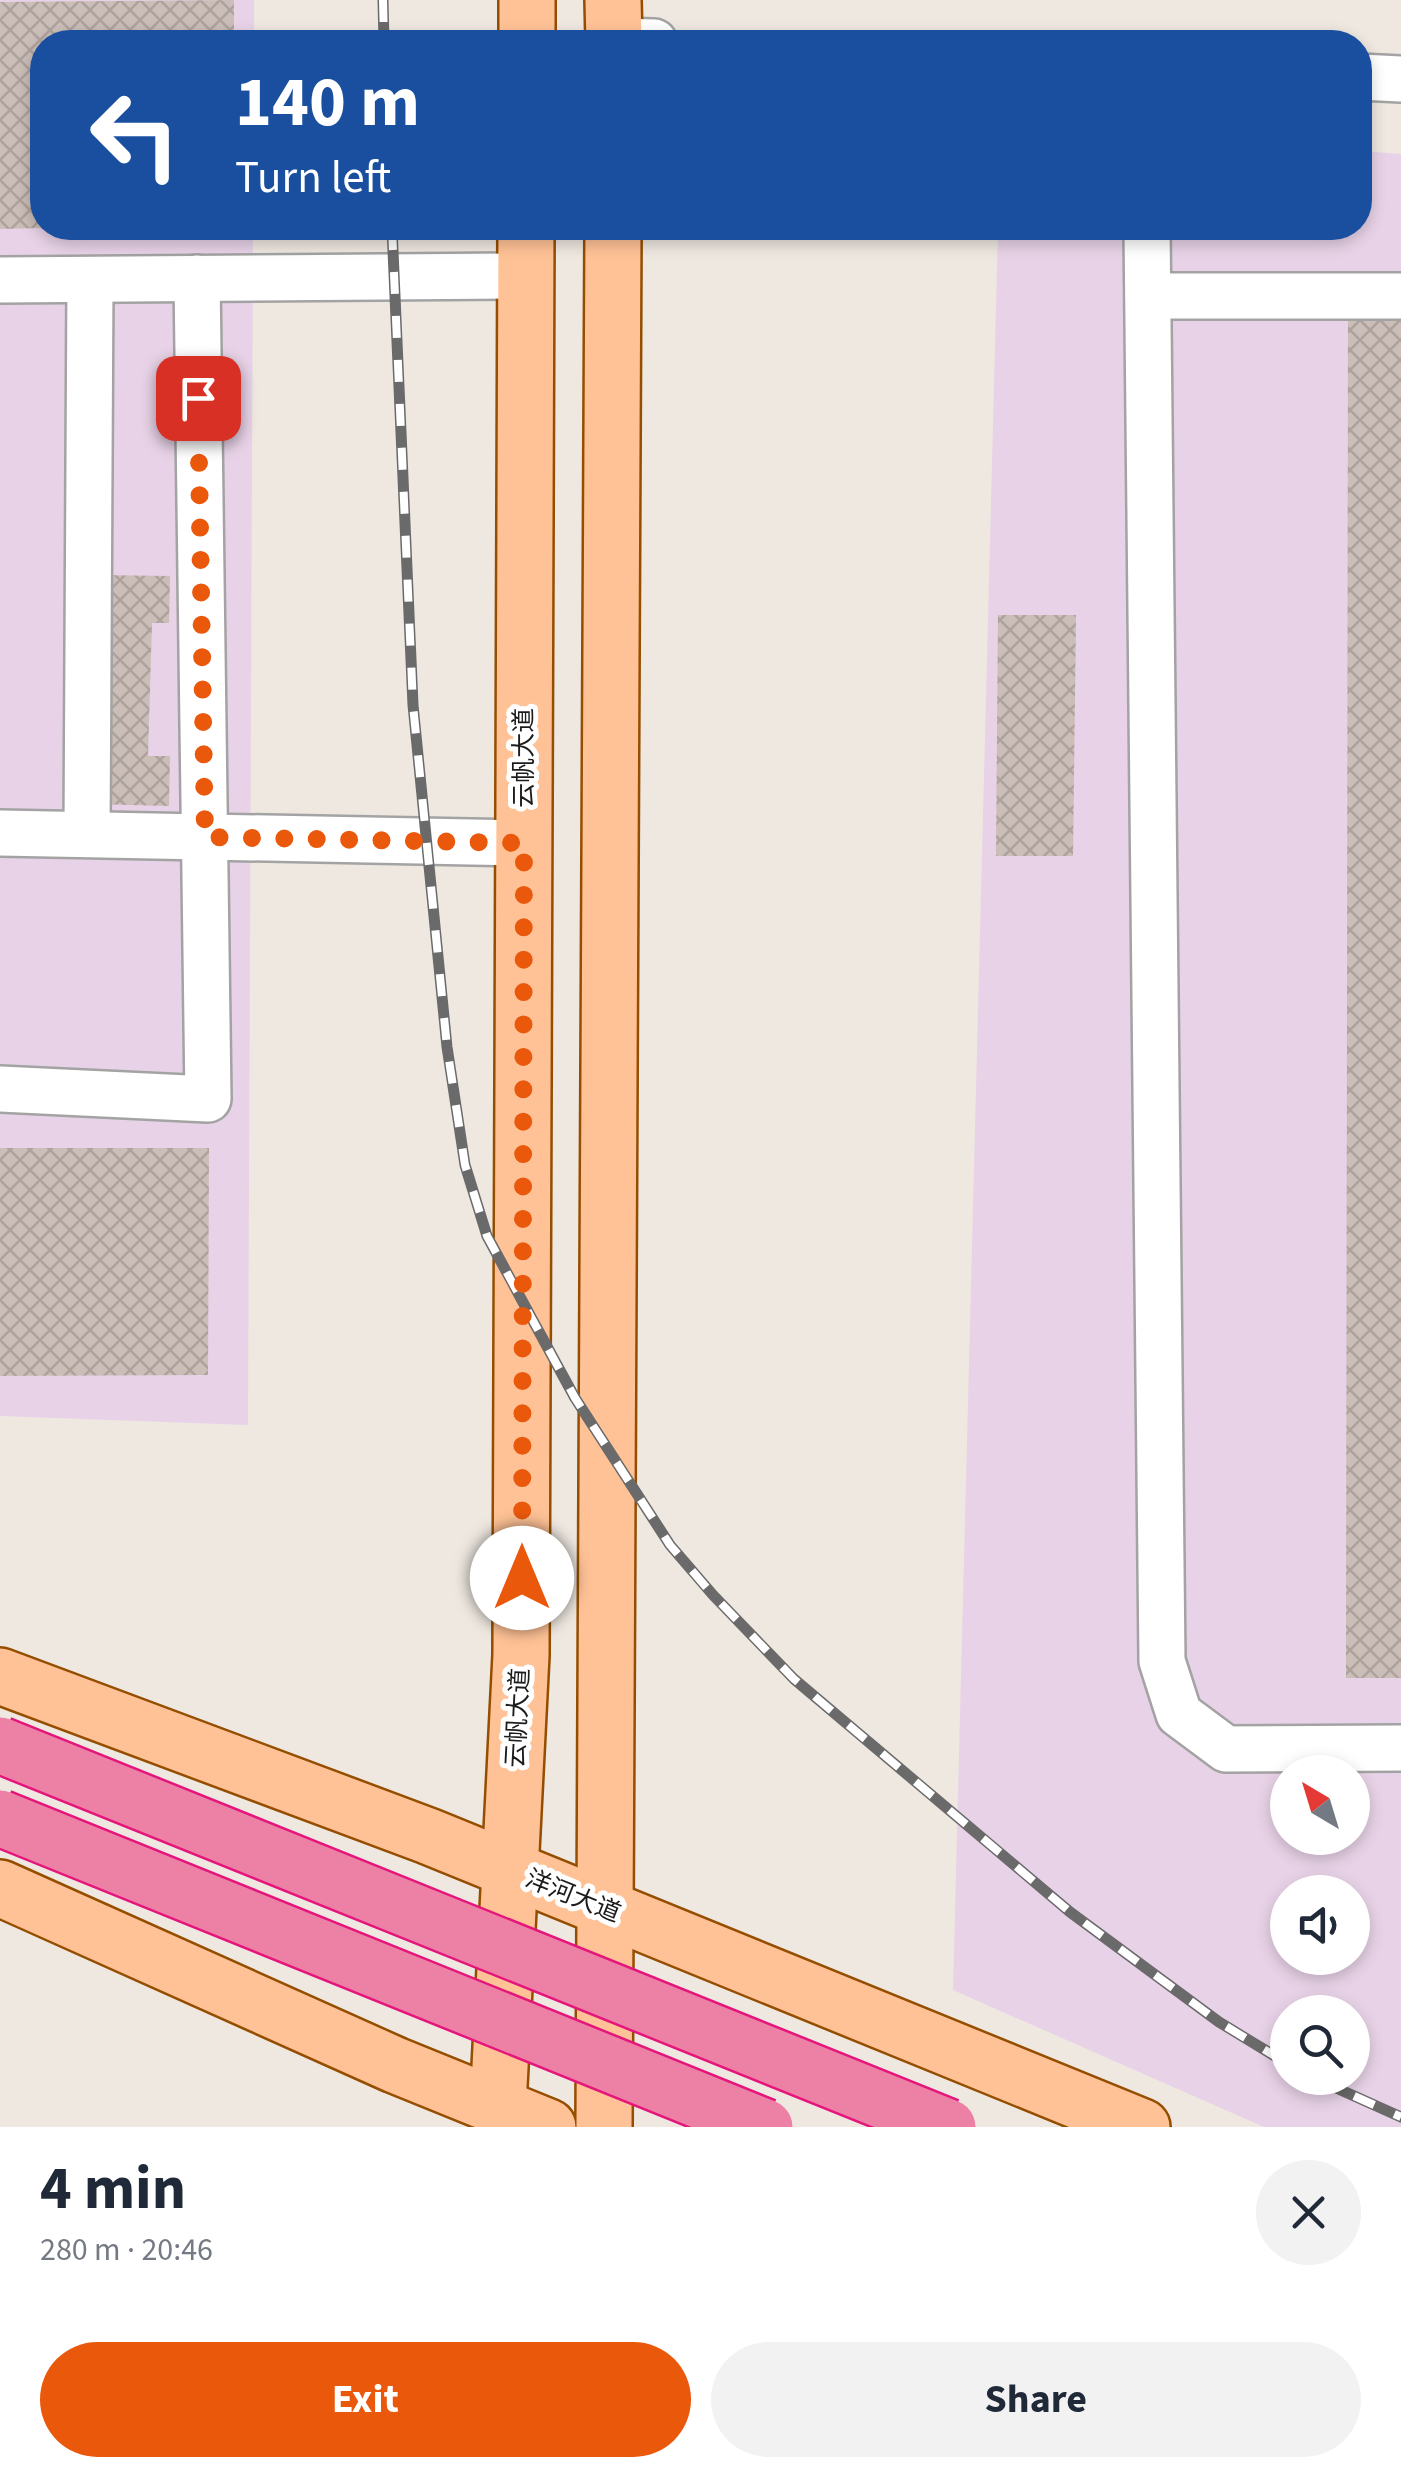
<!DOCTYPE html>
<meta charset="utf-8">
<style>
:root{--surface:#fff;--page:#f2f2f3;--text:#1f2937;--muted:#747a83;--accent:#ea580c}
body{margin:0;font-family:"Source Sans 3","Noto Sans SC",sans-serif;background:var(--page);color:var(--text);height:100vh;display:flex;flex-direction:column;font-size:38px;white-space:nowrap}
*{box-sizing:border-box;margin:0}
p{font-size:32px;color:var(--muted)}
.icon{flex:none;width:55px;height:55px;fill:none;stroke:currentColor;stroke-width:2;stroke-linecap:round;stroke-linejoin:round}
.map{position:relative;height:2127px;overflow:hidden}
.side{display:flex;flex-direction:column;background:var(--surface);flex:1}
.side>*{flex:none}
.banner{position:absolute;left:30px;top:30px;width:1342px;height:210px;border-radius:40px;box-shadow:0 5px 15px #0003;background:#1a4fa0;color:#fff;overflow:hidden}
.needle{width:65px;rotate:322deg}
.fabs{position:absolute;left:1270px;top:1755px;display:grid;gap:20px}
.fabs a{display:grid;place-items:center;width:100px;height:100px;border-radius:50%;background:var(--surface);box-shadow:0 5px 15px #0003;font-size:50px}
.pin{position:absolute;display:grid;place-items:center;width:85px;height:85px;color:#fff;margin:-42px;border-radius:20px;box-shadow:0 5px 15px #0006}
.me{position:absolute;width:110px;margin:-55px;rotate:0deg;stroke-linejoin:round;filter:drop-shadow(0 0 8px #0008)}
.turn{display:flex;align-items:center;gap:35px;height:210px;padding:0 40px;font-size:45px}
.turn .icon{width:130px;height:130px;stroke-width:2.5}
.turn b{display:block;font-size:70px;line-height:85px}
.round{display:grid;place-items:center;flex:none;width:105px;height:105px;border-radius:52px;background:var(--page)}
.overview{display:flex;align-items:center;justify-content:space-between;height:170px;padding:0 40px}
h1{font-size:60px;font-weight:700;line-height:75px}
.cta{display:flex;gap:20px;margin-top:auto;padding:20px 40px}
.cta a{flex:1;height:115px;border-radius:60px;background:var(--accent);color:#fff;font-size:40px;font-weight:700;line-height:115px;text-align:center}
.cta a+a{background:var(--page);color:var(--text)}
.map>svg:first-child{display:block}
.industrial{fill:#e8d2e7;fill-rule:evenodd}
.building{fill:url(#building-cross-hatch)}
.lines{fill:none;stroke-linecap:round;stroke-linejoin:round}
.minor-casing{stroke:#a3a3a3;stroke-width:50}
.major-casing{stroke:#954e00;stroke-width:60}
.minor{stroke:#fff;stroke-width:45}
.major{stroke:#ffc296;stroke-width:55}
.rail-casing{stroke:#6a6a6a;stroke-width:11}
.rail{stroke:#fff;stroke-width:8;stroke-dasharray:22;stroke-linecap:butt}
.highway-bridge-casing{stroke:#e5167b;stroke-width:60;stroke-linecap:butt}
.highway-bridge{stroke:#ed81a5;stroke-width:55}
.route{stroke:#ea580c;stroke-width:18;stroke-dasharray:0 32.4}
.labels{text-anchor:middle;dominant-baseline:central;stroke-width:10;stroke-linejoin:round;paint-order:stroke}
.street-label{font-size:25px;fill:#1c1c1c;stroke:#fff}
</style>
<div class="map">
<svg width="1401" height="2127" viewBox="0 0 1401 2127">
<defs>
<pattern id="building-cross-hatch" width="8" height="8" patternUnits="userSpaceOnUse" patternTransform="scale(2.5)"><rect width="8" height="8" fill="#cbbdb7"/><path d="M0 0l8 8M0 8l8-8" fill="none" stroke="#aea29d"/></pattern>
</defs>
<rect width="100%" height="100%" fill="#efe8e1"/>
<g class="industrial">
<path d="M0 0H254V42H42V228H253L248 1425 0 1416Z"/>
<path d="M1360 151 1401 154V2127H1264L953 1990 998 228H1360ZM1288 1772H1352V1838H1288ZM1288 1892H1352V1958H1288ZM1288 2012H1352V2078H1288Z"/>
</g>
<g class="building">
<path d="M234 0V42H42V228L0 229V2Z"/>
<path d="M1348 318H1401V1678H1346Z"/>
<path d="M99 575 170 576 169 623H152L148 756H170L169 806 93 804Z"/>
<path d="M998 615H1076L1073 856H996Z"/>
<path d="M0 1148H209L208 1375 0 1376Z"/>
</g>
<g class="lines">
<defs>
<g id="minor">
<path d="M614 41 654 42"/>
<path d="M1360 77 1401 79"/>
<path d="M1147 228 1162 1661 1179 1714 1226 1749 1401 1748"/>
<path d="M0 280 526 276"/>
<path d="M1148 296H1401"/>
<path d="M0 833 524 843"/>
<path d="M87 834 90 280"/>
<path d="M0 1089 208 1099 197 278"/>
</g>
<g id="major">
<path d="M613 0 614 42"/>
<path d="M527 42V0"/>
<path d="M0 1676 428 1836 1142 2127"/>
<path d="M0 1888 395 2065 548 2127"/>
<path d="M505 2127 498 2106 521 1655 526 228"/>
<path d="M604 2127 613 228"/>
</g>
</defs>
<use href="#minor" class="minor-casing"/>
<use href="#major" class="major-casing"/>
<use href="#minor" class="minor"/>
<use href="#major" class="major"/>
<defs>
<g id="rail">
<path d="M383 0 384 42"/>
<path d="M392 228 413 705 447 1047 465 1165 487 1236 575 1398 670 1545 713 1595 794 1679 1070 1912 1219 2022 1288 2064"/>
<path d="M1314 2078 1401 2117"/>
</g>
</defs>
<use href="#rail" class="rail-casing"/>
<use href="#rail" class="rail"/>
<defs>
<g id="highway-bridge">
<path d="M0 1745 948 2127"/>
<path d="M0 1818 765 2127"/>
</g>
</defs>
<use href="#highway-bridge" class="highway-bridge-casing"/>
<use href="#highway-bridge" class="highway-bridge"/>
</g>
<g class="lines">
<path class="route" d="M198 398 205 837 524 843 522 1578"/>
</g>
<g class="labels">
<g class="street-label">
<text transform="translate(524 758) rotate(-90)">云帆大道</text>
<text transform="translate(518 1718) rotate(-87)">云帆大道</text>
<text transform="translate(573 1896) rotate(22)">洋河大道</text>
</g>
</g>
</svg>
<div class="fabs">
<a><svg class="needle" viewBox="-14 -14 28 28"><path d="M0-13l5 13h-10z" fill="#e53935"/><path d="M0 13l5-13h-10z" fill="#747a83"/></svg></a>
<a><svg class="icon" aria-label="sound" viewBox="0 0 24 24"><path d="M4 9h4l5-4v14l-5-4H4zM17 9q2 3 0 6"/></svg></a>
<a><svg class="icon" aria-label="search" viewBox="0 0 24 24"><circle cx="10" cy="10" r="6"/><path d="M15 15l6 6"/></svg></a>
</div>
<div class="pin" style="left:198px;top:398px;background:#d93025"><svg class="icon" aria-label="arrive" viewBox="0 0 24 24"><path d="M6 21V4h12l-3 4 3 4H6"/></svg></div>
<svg class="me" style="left:522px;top:1578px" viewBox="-20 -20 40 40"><circle r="19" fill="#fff"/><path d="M0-13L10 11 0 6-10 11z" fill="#ea580c"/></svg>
<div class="banner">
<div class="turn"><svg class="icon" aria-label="left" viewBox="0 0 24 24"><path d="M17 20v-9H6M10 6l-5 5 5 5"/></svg><div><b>140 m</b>Turn left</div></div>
</div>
</div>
<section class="side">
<div class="overview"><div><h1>4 min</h1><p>280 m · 20:46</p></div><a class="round"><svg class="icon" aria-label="close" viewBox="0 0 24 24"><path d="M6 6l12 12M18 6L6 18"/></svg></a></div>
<div class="cta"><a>Exit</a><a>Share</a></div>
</section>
